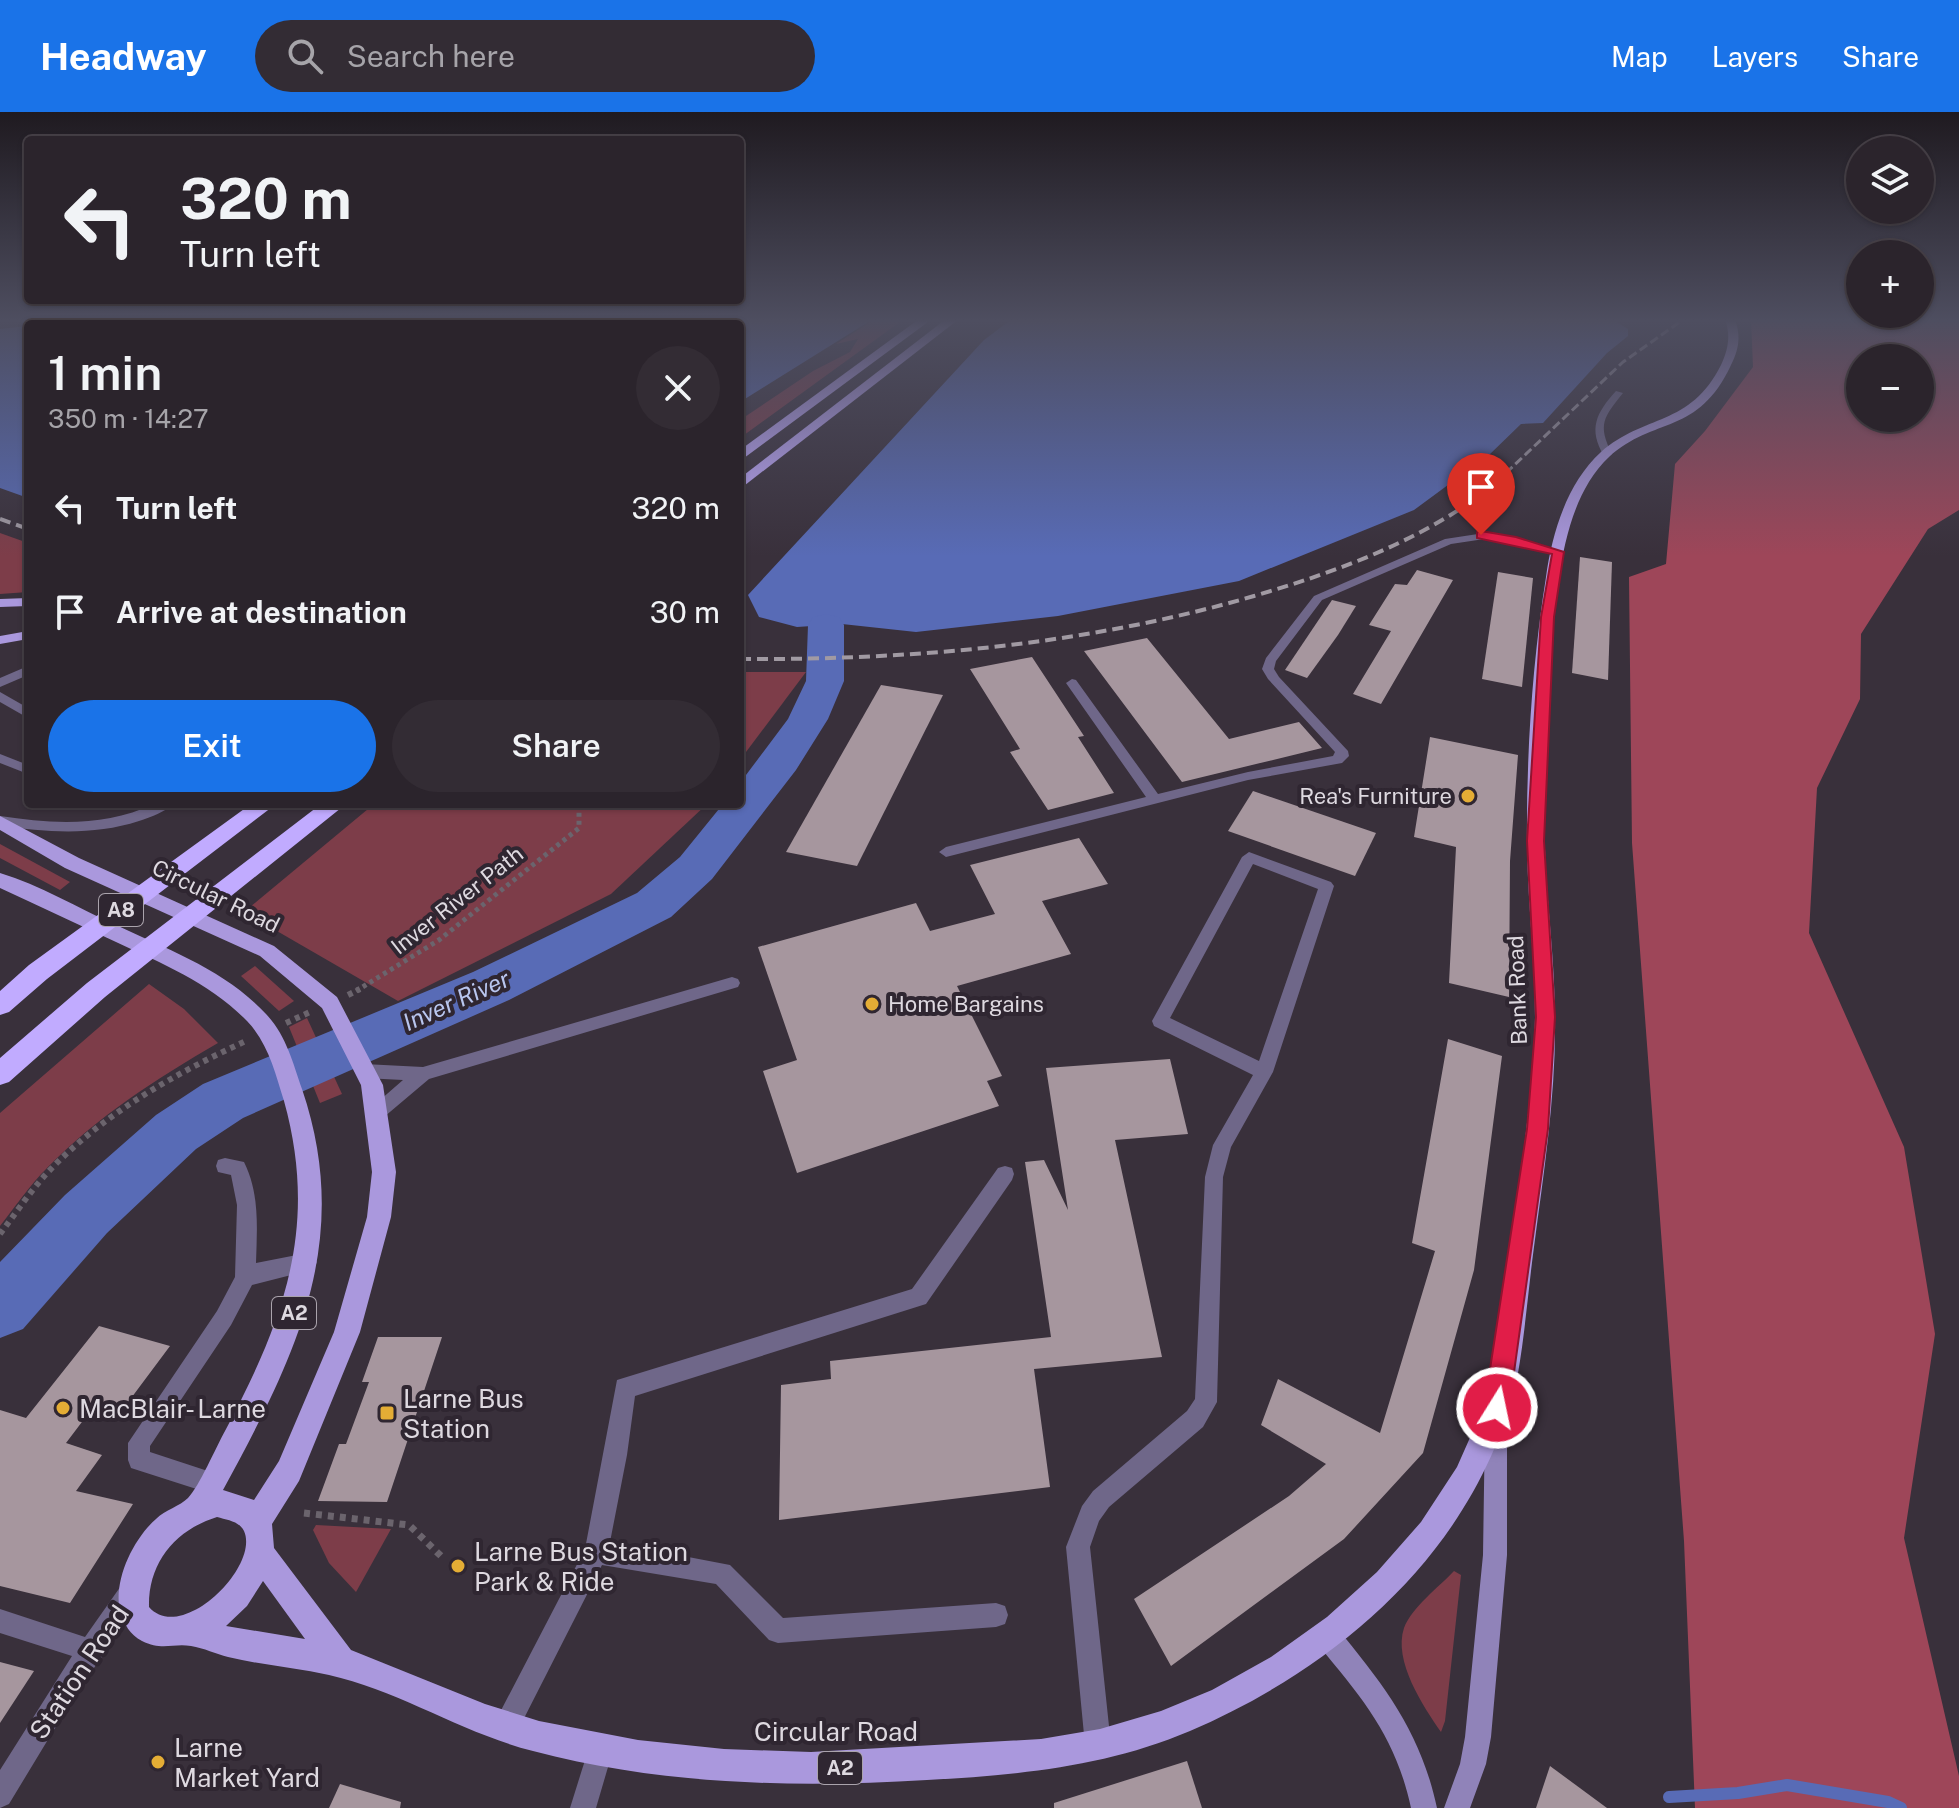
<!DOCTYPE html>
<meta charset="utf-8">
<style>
:root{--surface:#2b242c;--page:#332c34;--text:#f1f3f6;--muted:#a6a4a9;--line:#474148;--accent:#1a73e8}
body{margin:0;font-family:"Public Sans",sans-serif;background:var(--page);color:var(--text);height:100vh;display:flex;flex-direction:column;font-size:30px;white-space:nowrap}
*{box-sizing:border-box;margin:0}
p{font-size:26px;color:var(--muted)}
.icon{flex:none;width:44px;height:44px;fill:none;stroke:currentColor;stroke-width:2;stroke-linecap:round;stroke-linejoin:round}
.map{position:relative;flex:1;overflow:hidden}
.side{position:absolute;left:24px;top:208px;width:720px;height:488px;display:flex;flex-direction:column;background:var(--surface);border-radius:8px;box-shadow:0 2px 6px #0004,0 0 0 2px var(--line)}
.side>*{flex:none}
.banner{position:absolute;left:24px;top:24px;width:720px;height:168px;border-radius:8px;box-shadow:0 2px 6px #0004,0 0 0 2px var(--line);background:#2b242c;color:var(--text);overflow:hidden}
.fabs{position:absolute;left:1846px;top:24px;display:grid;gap:16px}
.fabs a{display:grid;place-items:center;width:88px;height:88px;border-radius:50%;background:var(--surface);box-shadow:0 2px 6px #0004,0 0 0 2px var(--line);font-size:40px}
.pin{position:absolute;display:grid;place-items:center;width:68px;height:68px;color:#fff;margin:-82px -34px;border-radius:50% 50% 50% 0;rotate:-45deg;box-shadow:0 0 8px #0007}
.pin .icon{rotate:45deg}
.me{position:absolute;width:88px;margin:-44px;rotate:10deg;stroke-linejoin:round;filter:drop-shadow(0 0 6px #0008)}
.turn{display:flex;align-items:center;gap:28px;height:168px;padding:0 24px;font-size:36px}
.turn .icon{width:104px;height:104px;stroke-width:2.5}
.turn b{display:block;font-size:56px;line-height:68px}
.round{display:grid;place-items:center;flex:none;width:84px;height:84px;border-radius:42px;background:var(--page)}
.overview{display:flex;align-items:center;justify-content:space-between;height:136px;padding:0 24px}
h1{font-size:48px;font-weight:600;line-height:60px}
.primary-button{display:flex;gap:16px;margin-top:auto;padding:16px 24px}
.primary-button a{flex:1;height:92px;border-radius:48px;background:var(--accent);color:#fff;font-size:32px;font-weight:600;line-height:92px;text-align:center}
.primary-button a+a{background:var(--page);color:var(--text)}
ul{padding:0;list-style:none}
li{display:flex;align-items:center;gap:24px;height:104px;padding:0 24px}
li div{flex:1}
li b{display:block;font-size:30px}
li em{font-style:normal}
header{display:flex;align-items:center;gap:48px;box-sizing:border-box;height:112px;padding:0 40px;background:var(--accent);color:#fff}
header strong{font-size:38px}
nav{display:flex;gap:44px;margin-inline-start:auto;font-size:28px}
.search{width:560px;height:72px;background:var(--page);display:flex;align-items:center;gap:20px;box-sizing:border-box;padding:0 28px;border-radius:44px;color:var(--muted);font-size:30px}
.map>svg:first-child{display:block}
.green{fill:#7d3d49}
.forest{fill:#9e4659;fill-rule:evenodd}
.water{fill:#586bb6}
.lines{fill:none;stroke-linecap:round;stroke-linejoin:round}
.stream{stroke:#586bb6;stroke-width:12}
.river{fill:#586bb6;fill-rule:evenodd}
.building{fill:#a6969e}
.path-far2{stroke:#6b646d;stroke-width:5;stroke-dasharray:4 4;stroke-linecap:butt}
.path-far1{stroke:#6b646d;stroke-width:6;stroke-dasharray:5 5;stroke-linecap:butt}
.path{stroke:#6b646d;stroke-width:7;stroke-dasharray:6 6;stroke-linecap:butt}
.lane{fill:#6f6789;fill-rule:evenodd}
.street{fill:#6f6789;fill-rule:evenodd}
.secondary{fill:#9083b9;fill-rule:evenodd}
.primary{fill:#aa98dd;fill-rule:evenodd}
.highway{fill:#c1abff;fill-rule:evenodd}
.rail-far1{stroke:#a19aa3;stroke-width:3;stroke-dasharray:9 4;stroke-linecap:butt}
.rail{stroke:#a19aa3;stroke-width:4;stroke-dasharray:11 6;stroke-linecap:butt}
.route{fill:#e11d48;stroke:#92132f;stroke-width:2}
.poi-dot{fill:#e4ad35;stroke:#2f2631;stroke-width:3}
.labels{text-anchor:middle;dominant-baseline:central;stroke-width:8;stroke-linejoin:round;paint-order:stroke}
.shield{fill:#2f2631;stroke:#aaa3ac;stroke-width:2}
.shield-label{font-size:20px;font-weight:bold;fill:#ded9e0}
.poi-label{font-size:22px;fill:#ded9e0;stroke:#2f2631;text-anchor:end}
.street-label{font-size:22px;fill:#ded9e0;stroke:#2f2631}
.water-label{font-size:24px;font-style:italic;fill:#b9c6ef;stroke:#2f2631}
.near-poi-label{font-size:26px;fill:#ded9e0;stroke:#2f2631;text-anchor:start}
.near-street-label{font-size:26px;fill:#ded9e0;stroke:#2f2631}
</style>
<header>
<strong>Headway</strong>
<div class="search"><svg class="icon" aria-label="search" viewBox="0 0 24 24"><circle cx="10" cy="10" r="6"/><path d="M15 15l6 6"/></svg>Search here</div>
<nav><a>Map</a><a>Layers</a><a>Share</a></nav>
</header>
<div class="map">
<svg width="1959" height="1696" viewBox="0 0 1959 1696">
<rect width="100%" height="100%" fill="#39303b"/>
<g class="green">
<path d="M875 207H904L740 326V308L813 259 850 240 858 227 836 232Z"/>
<path d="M0 421 28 431V480L0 482Z"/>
<path d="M740 560H806L740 648Z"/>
<path d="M374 692H707L611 782 398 889 244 800Z"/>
<path d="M0 732 70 770 60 778 0 746Z"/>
<path d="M255 854 294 889 279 899 241 864Z"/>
<path d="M149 872 184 897 218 931C156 967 98 1004 47 1056 30 1073 15 1095 0 1114V1001Z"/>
<path d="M307 906 342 982 320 991 289 915Z"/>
<path d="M316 1413 391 1417 356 1480 329 1451 313 1418Z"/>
<path d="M1454 1459 1461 1463 1445 1609 1441 1620C1423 1594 1393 1549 1404 1516 1412 1495 1439 1475 1454 1459Z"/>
</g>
<path class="forest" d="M1751 207H1959V398L1928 417 1861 522 1860 587 1817 676 1809 821 1904 1035 1935 1222 1904 1426 1959 1664V1696H1695L1684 1429 1632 731 1629 465 1666 452 1675 352 1705 319 1753 255ZM1860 246H1920V306H1860Z"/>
<g class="water">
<path d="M96 207H344L349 212H50Z"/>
<path d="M619 207H873L740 290V212H576Z"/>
<path d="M1012 207H1612L1628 217V224L1607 241 1543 311 1521 312 1490 342 1414 398 1239 469 1058 504 916 520 842 512 797 515 759 505 748 483 984 228Z"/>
<path d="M28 214V386L0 376V217Z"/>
</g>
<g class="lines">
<path class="stream" d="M1669 1685 1738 1681 1787 1673 1888 1690 1901 1696"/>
<path class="river" d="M826 502 839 505 844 513V569L828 607 796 658 712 767 671 805 509 888 243 1006 196 1037 107 1121 23 1217 0 1226V1150L65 1083 156 1003 203 972 473 860 637 781 680 745 723 692H740V671L788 607 806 569 808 513 813 505Z"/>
</g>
<g class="building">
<path d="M1580 445 1612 450 1608 568 1572 561Z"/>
<path d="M1417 458 1453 468 1381 592 1353 582 1391 519 1369 513 1395 472 1407 473Z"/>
<path d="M1498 460 1533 466 1522 575 1482 567Z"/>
<path d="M1332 488 1356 494 1338 523 1307 566 1285 558Z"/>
<path d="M1147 526 1229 627 1299 610 1322 636 1182 670 1084 539Z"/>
<path d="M1032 545 1084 624 1078 625 1114 681 1048 698 1010 640 1020 637 970 557Z"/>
<path d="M881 573 943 583 857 754 786 740Z"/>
<path d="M1430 625 1518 643 1510 749 1509 885 1449 871 1456 735 1414 725Z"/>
<path d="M1253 679 1376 721 1355 764 1228 719Z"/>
<path d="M1079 726 1108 772 1042 789 1071 842 957 874 1002 964 987 969 999 994 797 1061 763 959 797 948 758 835 916 791 930 819 995 802 970 753Z"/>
<path d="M1448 927 1502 944 1474 1158 1423 1341 1344 1427 1171 1554 1134 1487 1289 1384 1326 1352 1261 1313 1278 1267 1380 1321 1435 1139 1412 1131Z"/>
<path d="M1170 947 1188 1022 1115 1028 1162 1245 1034 1257 1050 1375 779 1408 781 1273 831 1267 830 1249 1051 1225 1025 1050 1044 1048 1068 1098 1046 956Z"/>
<path d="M99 1214 170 1234 120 1301 94 1294 66 1331 102 1343 76 1379 133 1392 70 1491 0 1474V1298L26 1306Z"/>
<path d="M378 1225H442L387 1390 318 1389 339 1332H346L369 1270H362Z"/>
<path d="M0 1550 34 1559 0 1611Z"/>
<path d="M1187 1649 1202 1696H1054V1691Z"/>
<path d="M1550 1654 1607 1696H1536Z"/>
<path d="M340 1672 401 1690 400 1696H329Z"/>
</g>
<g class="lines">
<path class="path-far2" d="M356 879 439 828 579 716V692"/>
<g class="path-far1">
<path d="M348 883 360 877"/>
<path d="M286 911 310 900"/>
<path d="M0 1122C16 1101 31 1078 49 1059 104 1001 176 961 248 928"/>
</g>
<path class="path" d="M304 1401 409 1413 441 1444"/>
<g class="lane">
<path d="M1616 279 1623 281C1604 305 1597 312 1612 342L1607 345 1604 344C1588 317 1596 301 1616 279Z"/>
<path d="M1491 420 1563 440 1558 443 1491 426 1451 432 1322 488 1276 549 1274 557 1279 565 1348 639 1349 644 1342 651 1248 668 946 745 939 740 946 735 1146 685 1066 571 1072 567 1076 568 1158 682 1248 660 1333 644 1335 640 1268 567 1262 557 1266 546 1314 484 1445 427Z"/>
<path d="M28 554V563L0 575V566Z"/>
<path d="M0 580 28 596V606L0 590Z"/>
<path d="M0 642 28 653V662L0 651Z"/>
<path d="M81 692H117C110 699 88 699 81 692Z"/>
<path d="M154 692H173C165 700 151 705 139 709 93 724 47 720 0 714V704C53 712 104 715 154 692Z"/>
<path d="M1249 740 1331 770 1334 774 1273 960 1231 1035 1223 1065 1217 1290 1203 1315 1109 1395 1099 1409 1090 1435 1111 1633 1107 1642 1098 1646 1089 1642 1085 1633 1066 1435 1082 1394 1093 1379 1187 1299 1195 1287 1205 1065 1213 1033 1253 963 1154 914 1152 909 1242 745ZM1253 752 1318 777 1259 949 1170 906Z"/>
<path d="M732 865 738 867 740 871 738 875 429 967 384 1005 378 1008 372 1005 369 1000 372 995 403 968 364 966 358 964 355 959 358 954 364 952 423 955Z"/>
<path d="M225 1046 244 1050C260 1082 257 1117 256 1151L307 1141 314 1143 317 1150 314 1157 307 1159 252 1173 231 1213 150 1334V1340L220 1363 223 1371 220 1379 212 1382 131 1356 128 1348V1331L217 1199 235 1165 237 1093 231 1063 218 1060 216 1054 218 1048Z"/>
<path d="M1005 1054 1012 1056 1014 1062 1012 1068 926 1192 635 1284 627 1343 610 1430 730 1453 783 1506 996 1491 1005 1494 1008 1503 1005 1512 996 1515 778 1531 769 1528 716 1472 602 1453 515 1624 506 1628 497 1624 493 1615 497 1606 585 1437 617 1268 912 1177 998 1056Z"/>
</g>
<g class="street">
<path d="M132 1468 141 1471 144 1480 141 1489 75 1583 9 1692 0 1696V1658L72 1544 0 1521V1497L85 1525 123 1471Z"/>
<path d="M600 1625 609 1629 613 1638 596 1696H570L591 1629Z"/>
</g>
<g class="secondary">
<path d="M1496 1299 1504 1302 1507 1310V1443L1491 1625 1486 1652 1470 1696H1444L1460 1652 1465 1625 1483 1443 1485 1310 1488 1302Z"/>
<path d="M1328 1513 1337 1516C1385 1574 1421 1621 1437 1696H1411C1396 1626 1364 1588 1319 1534L1316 1525 1319 1516Z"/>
</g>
<g class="primary">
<path d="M1725 207H1735C1741 224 1739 237 1731 253 1698 324 1654 304 1609 345 1577 375 1565 424 1559 466 1547 554 1543 648 1545 737 1547 794 1555 850 1555 906 1556 983 1544 1059 1534 1135 1528 1179 1525 1223 1517 1267 1478 1435 1343 1553 1190 1619 1105 1655 1018 1663 927 1668 795 1676 662 1673 533 1639 462 1621 400 1579 329 1563 296 1556 261 1553 228 1545 216 1542 204 1536 191 1534 173 1531 162 1539 142 1529 130 1523 124 1512 120 1499 113 1469 133 1427 156 1407 165 1398 180 1394 188 1386 199 1375 216 1335 225 1319 284 1208 319 1115 284 989 275 960 268 931 247 909 210 871 163 852 116 830 77 812 39 794 0 776V761C40 773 78 796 116 813 169 838 225 858 266 902 286 923 293 951 302 977 354 1130 295 1245 223 1378L254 1388 279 1349 334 1220 367 1105 372 1060 361 973 322 896 260 844 65 756 0 718V704L79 746 274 834 337 885 383 973 396 1060 391 1105 360 1220 299 1369 272 1412 274 1436 351 1538 485 1592 539 1609 638 1628 724 1637 811 1640 1041 1627 1100 1617 1161 1599 1212 1578 1271 1545 1327 1505 1377 1460 1421 1410 1457 1355 1480 1303 1490 1267C1499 1223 1503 1179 1510 1135 1521 1059 1533 983 1535 906 1535 850 1528 793 1527 737 1526 647 1532 553 1546 465 1552 421 1567 371 1601 340 1644 302 1690 315 1721 253 1728 238 1731 224 1725 207ZM217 1405C227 1408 239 1409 244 1419 260 1455 181 1532 149 1495 148 1451 175 1418 217 1405ZM263 1469 305 1527 226 1514 247 1494Z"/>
<path d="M28 486V494L0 495V487Z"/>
<path d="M28 519V527L0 532V524Z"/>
</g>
<g class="highway">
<path d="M919 207H932L740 349V338Z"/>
<path d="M946 207H959L740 377V366Z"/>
<path d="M251 692H276L47 867 9 900 0 903V879L29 853Z"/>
<path d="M321 692H346L105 885 9 970 0 973V946L87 871Z"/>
</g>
<path class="rail-far1" d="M1487 379 1623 250 1684 207"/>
<g class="rail">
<path d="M0 407 28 417"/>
<path d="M740 547C914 548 1086 533 1254 484 1339 459 1418 430 1489 377"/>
</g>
</g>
<linearGradient id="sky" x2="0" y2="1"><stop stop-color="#1f1a20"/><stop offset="0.47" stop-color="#4e4e60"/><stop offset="1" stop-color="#4e4e60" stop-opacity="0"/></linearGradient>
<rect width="1959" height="444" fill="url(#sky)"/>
<path class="route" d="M1481 419 1516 425 1564 440 1554 505 1544 729 1555 905 1548 1017 1509 1296 1505 1305 1497 1309 1488 1305 1484 1296 1527 1017 1536 905 1527 729 1541 505 1552 442 1477 426V420Z"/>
<g class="poi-dot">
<circle cx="1468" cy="684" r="8"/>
<circle cx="872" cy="892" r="8"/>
<circle cx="63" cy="1296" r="8"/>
<rect x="379" y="1293" width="16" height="16" rx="4"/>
<circle cx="458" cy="1454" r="8"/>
<circle cx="158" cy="1650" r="8"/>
</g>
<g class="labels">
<g class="shield">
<rect x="99" y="782" width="44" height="32" rx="6"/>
<rect x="272" y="1185" width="44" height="32" rx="6"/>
<rect x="818" y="1640" width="44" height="32" rx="6"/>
</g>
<g class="shield-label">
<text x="121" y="798">A8</text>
<text x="294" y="1201">A2</text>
<text x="840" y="1656">A2</text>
</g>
<g class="poi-label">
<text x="1452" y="684">Rea's Furniture</text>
<text x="888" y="892" text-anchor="start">Home Bargains</text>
</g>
<g class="street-label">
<text transform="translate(216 784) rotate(26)">Circular Road</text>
<text transform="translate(457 788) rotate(-38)">Inver River Path</text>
<text transform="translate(1517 878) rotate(-92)">Bank Road</text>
</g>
<g class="water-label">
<text transform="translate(456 888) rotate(-24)">Inver River</text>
</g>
<g class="near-poi-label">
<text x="403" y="1286">Larne Bus<tspan x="403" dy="30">Station</tspan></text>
<text x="79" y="1296">MacBlair- Larne</text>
<text x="474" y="1439">Larne Bus Station<tspan x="474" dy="30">Park &amp; Ride</tspan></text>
<text x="174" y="1635">Larne<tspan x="174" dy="30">Market Yard</tspan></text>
</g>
<g class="near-street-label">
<text transform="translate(79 1560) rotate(-56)">Station Road</text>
<text x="836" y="1619">Circular Road</text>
</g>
</g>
</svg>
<div class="fabs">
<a><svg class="icon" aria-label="layers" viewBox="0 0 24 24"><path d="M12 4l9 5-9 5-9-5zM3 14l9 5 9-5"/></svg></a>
<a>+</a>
<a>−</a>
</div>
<div class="pin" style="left:1481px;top:423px;background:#d93025"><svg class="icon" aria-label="arrive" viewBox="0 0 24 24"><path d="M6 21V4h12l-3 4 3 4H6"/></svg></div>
<svg class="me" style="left:1497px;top:1296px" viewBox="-20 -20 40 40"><circle r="17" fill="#e11d48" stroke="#fff" stroke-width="3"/><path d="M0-11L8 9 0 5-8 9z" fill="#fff"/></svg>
<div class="banner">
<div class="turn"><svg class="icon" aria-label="left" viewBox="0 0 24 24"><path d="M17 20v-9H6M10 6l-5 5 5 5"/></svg><div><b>320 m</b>Turn left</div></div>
</div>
<section class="side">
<div class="overview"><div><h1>1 min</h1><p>350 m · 14:27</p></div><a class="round"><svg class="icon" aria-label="close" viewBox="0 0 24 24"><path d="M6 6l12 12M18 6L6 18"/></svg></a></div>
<ul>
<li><svg class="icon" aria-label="left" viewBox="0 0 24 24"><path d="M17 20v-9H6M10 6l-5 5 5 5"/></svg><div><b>Turn left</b></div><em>320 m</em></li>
<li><svg class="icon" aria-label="arrive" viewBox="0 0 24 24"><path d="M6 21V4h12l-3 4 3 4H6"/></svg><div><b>Arrive at destination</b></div><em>30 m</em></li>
</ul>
<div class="primary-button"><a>Exit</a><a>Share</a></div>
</section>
</div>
